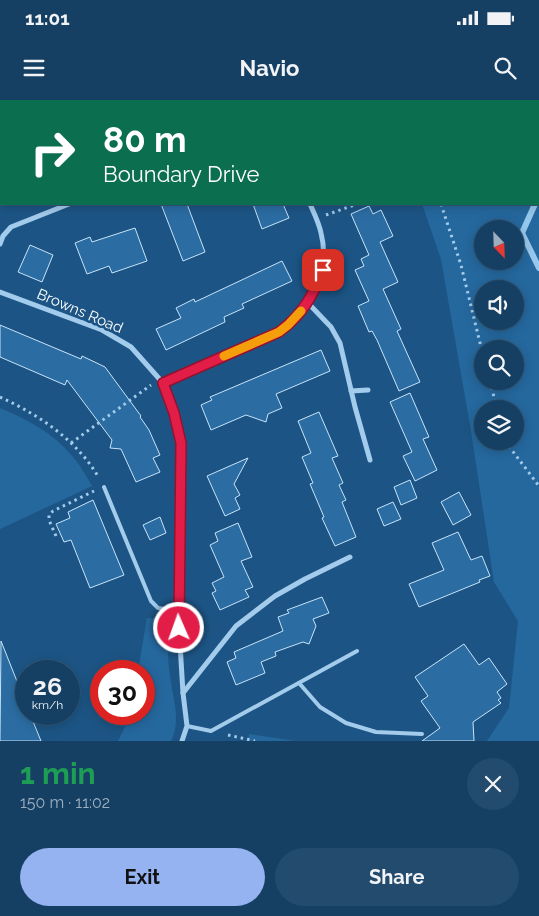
<!DOCTYPE html>
<meta charset="utf-8">
<style>
:root{--surface:#154064;--page:#224b6d;--text:#f1f3f6;--muted:#9dafbf;--line:#345978;--accent:#95b2f1}
body{margin:0;font-family:Raleway,sans-serif;background:var(--page);color:var(--text);height:100vh;display:flex;flex-direction:column;font-size:19px;white-space:nowrap}
*{box-sizing:border-box;margin:0}
p{font-size:16px;color:var(--muted)}
.icon{flex:none;width:28px;height:28px;fill:none;stroke:currentColor;stroke-width:2;stroke-linecap:round;stroke-linejoin:round}
.map{position:relative;height:641px;overflow:hidden}
.panel{display:flex;flex-direction:column;background:var(--surface);flex:1}
.panel>*{flex:none}
.guide{position:absolute;left:0px;top:0px;width:540px;height:105px;box-shadow:0 2px 12px #0003,0 0 0 1px var(--line);background:#0b6e4f;color:#fff;overflow:hidden}
.needle{width:32px;rotate:157deg}
.tools{position:absolute;left:474px;top:120px;display:grid;gap:10px}
.tools a{display:grid;place-items:center;width:50px;height:50px;border-radius:50%;background:var(--surface);box-shadow:0 2px 12px #0003,0 0 0 1px var(--line);font-size:25px}
.speed{position:absolute;left:15px;top:560px;display:flex;gap:10px;font-size:25px;font-weight:700;text-align:center}
.speed>*{display:grid;place-content:center;width:65px;height:65px;border-radius:50%;background:var(--surface);box-shadow:0 2px 12px #0003,0 0 0 1px var(--line);line-height:1}
.speed small{font-size:12px;font-weight:400}
.speed .limit{border:8px solid #d22;background:#fff;color:#111}
.pin{position:absolute;display:grid;place-items:center;width:42px;height:42px;color:#fff;margin:-21px;border-radius:10px;box-shadow:0 2px 8px #0006}
.me{position:absolute;width:55px;margin:-28px;rotate:358deg;stroke-linejoin:round;filter:drop-shadow(0 0 4px #0008)}
.turn{display:flex;align-items:center;gap:18px;height:105px;padding:0 20px;font-size:22px}
.turn .icon{width:65px;height:65px;stroke-width:2.5}
.turn b{display:block;font-size:35px;line-height:42px}
.round{display:grid;place-items:center;flex:none;width:52px;height:52px;border-radius:26px;background:var(--page)}
.head{display:flex;align-items:center;justify-content:space-between;height:85px;padding:0 20px}
h1{font-size:30px;font-weight:700;line-height:38px;color:#1e9e55}
.button{display:flex;gap:10px;margin-top:auto;padding:10px 20px}
.button a{flex:1;height:58px;border-radius:30px;background:var(--accent);color:#111;font-size:20px;font-weight:700;line-height:58px;text-align:center}
.button a+a{background:var(--page);color:var(--text)}
.status{display:flex;justify-content:space-between;align-items:center;height:35px;padding:0 25px;background:var(--surface);direction:ltr}
.status svg{height:14px;fill:currentColor}
header{display:flex;justify-content:space-between;align-items:center;height:65px;padding:0 20px;background:var(--surface);font-size:22px;font-weight:700}
.map>svg:first-child{display:block}
.green{fill:#25689e;fill-rule:evenodd}
.lines{fill:none;stroke-linecap:round;stroke-linejoin:round}
.stream{stroke:#96c8ed;stroke-width:6}
.building{fill:#2b6da3;stroke:#c8e3f8}
.path{stroke:#a3cbeb;stroke-width:3;stroke-dasharray:2.5 4;stroke-linecap:butt}
.lane{stroke:#a3cbeb;stroke-width:4}
.street{stroke:#a3cbeb;stroke-width:5}
.route-casing{stroke:#92132f;stroke-width:12}
.route{stroke:#e11d48;stroke-width:9}
.slow{stroke:#f59e0b;stroke-width:9}
.labels{text-anchor:middle;dominant-baseline:central;stroke-width:5;stroke-linejoin:round;paint-order:stroke}
.street-label{font-size:15px;fill:#fff;stroke:#1c5585}
</style>
<div class="status"><b>11:01</b><svg viewBox="0 0 49 12"><path d="M0 12V9h3v3zM5 12V6h3v6zM10 12V3h3v9zM15 12V0h3v12zM26 1h20v11H26zM47 4h2v5h-2z"/></svg></div>
<header><svg class="icon" aria-label="menu" viewBox="0 0 24 24"><path d="M4 6h16M4 12h16M4 18h16"/></svg>Navio<svg class="icon" aria-label="search" viewBox="0 0 24 24"><circle cx="10" cy="10" r="6"/><path d="M15 15l6 6"/></svg></header>
<div class="map">
<svg width="539" height="641" viewBox="0 0 539 641">
<rect width="100%" height="100%" fill="#1c5585"/>
<g class="green">
<path d="M386 0H539V641H487L509 608 518 521 494 482 471 331 441 159 422 104H539V1ZM482 129H515V161H482ZM482 189H515V221H482ZM482 249H515V281H482ZM482 309H515V341H482Z"/>
<path d="M0 308C29 320 58 336 77 362 83 370 87 378 92 386L0 429Z"/>
<path d="M147 518 169 520C168 539 167 557 170 575 172 597 182 620 171 641H118L131 614H144V571H138Z"/>
<path d="M249 634 295 641H248Z"/>
</g>
<g class="lines">
<g class="stream">
<path d="M539 97V96"/>
<path d="M535 104 522 133 539 168"/>
</g>
</g>
<g class="building">
<path d="M161 104H187L205 152 183 161Z"/>
<path d="M253 104H283L289 118 262 129Z"/>
<path d="M369 106 373 114 381 110 393 136 380 142 398 182 383 189 401 229 397 231 420 282 399 291 377 240 372 231 369 232 358 206 369 201 355 170 364 166 361 159 369 155 351 114Z"/>
<path d="M135 128 147 161 112 173 109 166 87 174 75 143 90 137 92 142Z"/>
<path d="M30 145 53 155 42 182 18 172Z"/>
<path d="M282 161 292 181 242 204 244 208 224 217 225 222 166 250 156 229 181 218 176 208 194 199 195 202Z"/>
<path d="M0 225 81 259 82 256 105 267 141 316 140 317 149 330 160 355 153 358 160 372 136 382 121 349 110 348 112 340 67 280 65 285 0 257Z"/>
<path d="M321 250 330 271 276 294 282 308 268 314 266 322 246 315 211 330 201 305 212 300 210 297Z"/>
<path d="M410 293 429 337 423 339 437 370 415 381 403 356 412 352 390 302Z"/>
<path d="M319 312 338 356 332 358 343 383 339 385 346 400 342 402 356 437 335 446 322 418 324 417 310 384 313 383 302 357 311 353 298 321Z"/>
<path d="M248 358 234 384 240 395 235 398 240 409 225 416 207 376Z"/>
<path d="M410 380 417 398 401 405 394 387Z"/>
<path d="M459 392 471 415 453 425 441 402Z"/>
<path d="M93 400 124 475 90 488 71 440 64 442 56 424 70 418 68 412Z"/>
<path d="M393 402 401 419 384 426 377 409Z"/>
<path d="M160 417 166 433 150 440 143 425Z"/>
<path d="M238 423 252 457 241 461 253 487 245 490 249 497 220 510 212 493 216 491 212 483 224 477 210 445 218 441 215 433Z"/>
<path d="M458 432 471 460 482 456 490 476 479 480 480 482 419 507 409 484 444 470 432 443Z"/>
<path d="M322 497 329 513 313 519 316 526 309 544 303 542 275 552 276 556 261 562 265 573 236 585 227 562 236 558 234 552 283 531 278 517 289 513 287 510Z"/>
<path d="M1 541 26 604V614H30L41 641H0Z"/>
<path d="M464 544 479 565 489 558 507 584 497 592 501 598 498 600 501 603 473 622 474 641H422L440 628 421 601 428 596 415 577Z"/>
</g>
<g class="lines">
<g class="path">
<path d="M406 0 407 1"/>
<path d="M441 104 461 165 482 251"/>
<path d="M326 115 357 104"/>
<path d="M490 281 497 309"/>
<path d="M0 297C39 315 77 340 99 378"/>
<path d="M505 341 539 386"/>
<path d="M71 343 151 285"/>
<path d="M56 436 49 420V415L53 411 94 391"/>
<path d="M228 635 255 641"/>
</g>
<g class="lane">
<path d="M104 387 151 501 158 508 178 511"/>
<path d="M299 583 320 607 346 623 376 632 422 634"/>
<path d="M187 626 211 631 357 551"/>
</g>
<g class="street">
<path d="M268 0 269 1"/>
<path d="M0 144 3 136 11 127 69 104"/>
<path d="M0 192 102 230 131 247 163 283 174 313 181 343 178 511 183 593 187 626 182 641"/>
<path d="M308 203 331 227 340 243 355 307 370 360"/>
<path d="M163 283 279 232C310 209 331 172 321 133 319 123 314 113 310 104"/>
<path d="M351 291 368 290"/>
<path d="M183 593 236 526 275 496 305 479 350 457"/>
</g>
</g>
<g class="lines">
<defs>
<path id="route" d="M179 528 181 343 174 313 163 283 279 232C302 215 313 196 323 170"/>
</defs>
<use href="#route" class="route-casing"/>
<use href="#route" class="route"/>
<path class="slow" d="M224 256 279 232 288 225 301 211"/>
</g>
<g class="labels">
<g class="street-label">
<text transform="translate(80 211) rotate(23)">Browns Road</text>
</g>
</g>
</svg>
<div class="tools">
<a><svg class="needle" viewBox="-14 -14 28 28"><path d="M0-13l5 13h-10z" fill="#e53935"/><path d="M0 13l5-13h-10z" fill="#9dafbf"/></svg></a>
<a><svg class="icon" aria-label="sound" viewBox="0 0 24 24"><path d="M4 9h4l5-4v14l-5-4H4zM17 9q2 3 0 6"/></svg></a>
<a><svg class="icon" aria-label="search" viewBox="0 0 24 24"><circle cx="10" cy="10" r="6"/><path d="M15 15l6 6"/></svg></a>
<a><svg class="icon" aria-label="layers" viewBox="0 0 24 24"><path d="M12 4l9 5-9 5-9-5zM3 14l9 5 9-5"/></svg></a>
</div>
<div class="speed"><div>26<small>km/h</small></div><div class="limit">30</div></div>
<div class="pin" style="left:323px;top:170px;background:#d93025"><svg class="icon" aria-label="arrive" viewBox="0 0 24 24"><path d="M6 21V4h12l-3 4 3 4H6"/></svg></div>
<svg class="me" style="left:179px;top:528px" viewBox="-20 -20 40 40"><circle r="17" fill="#e11d48" stroke="#fff" stroke-width="3"/><path d="M0-11L8 9 0 5-8 9z" fill="#fff"/></svg>
<div class="guide">
<div class="turn"><svg class="icon" aria-label="right" viewBox="0 0 24 24"><path d="M7 20v-9h11M14 6l5 5-5 5"/></svg><div><b>80 m</b>Boundary Drive</div></div>
</div>
</div>
<section class="panel">
<div class="head"><div><h1>1 min</h1><p>150 m · 11:02</p></div><a class="round"><svg class="icon" aria-label="close" viewBox="0 0 24 24"><path d="M6 6l12 12M18 6L6 18"/></svg></a></div>
<div class="button"><a>Exit</a><a>Share</a></div>
</section>
